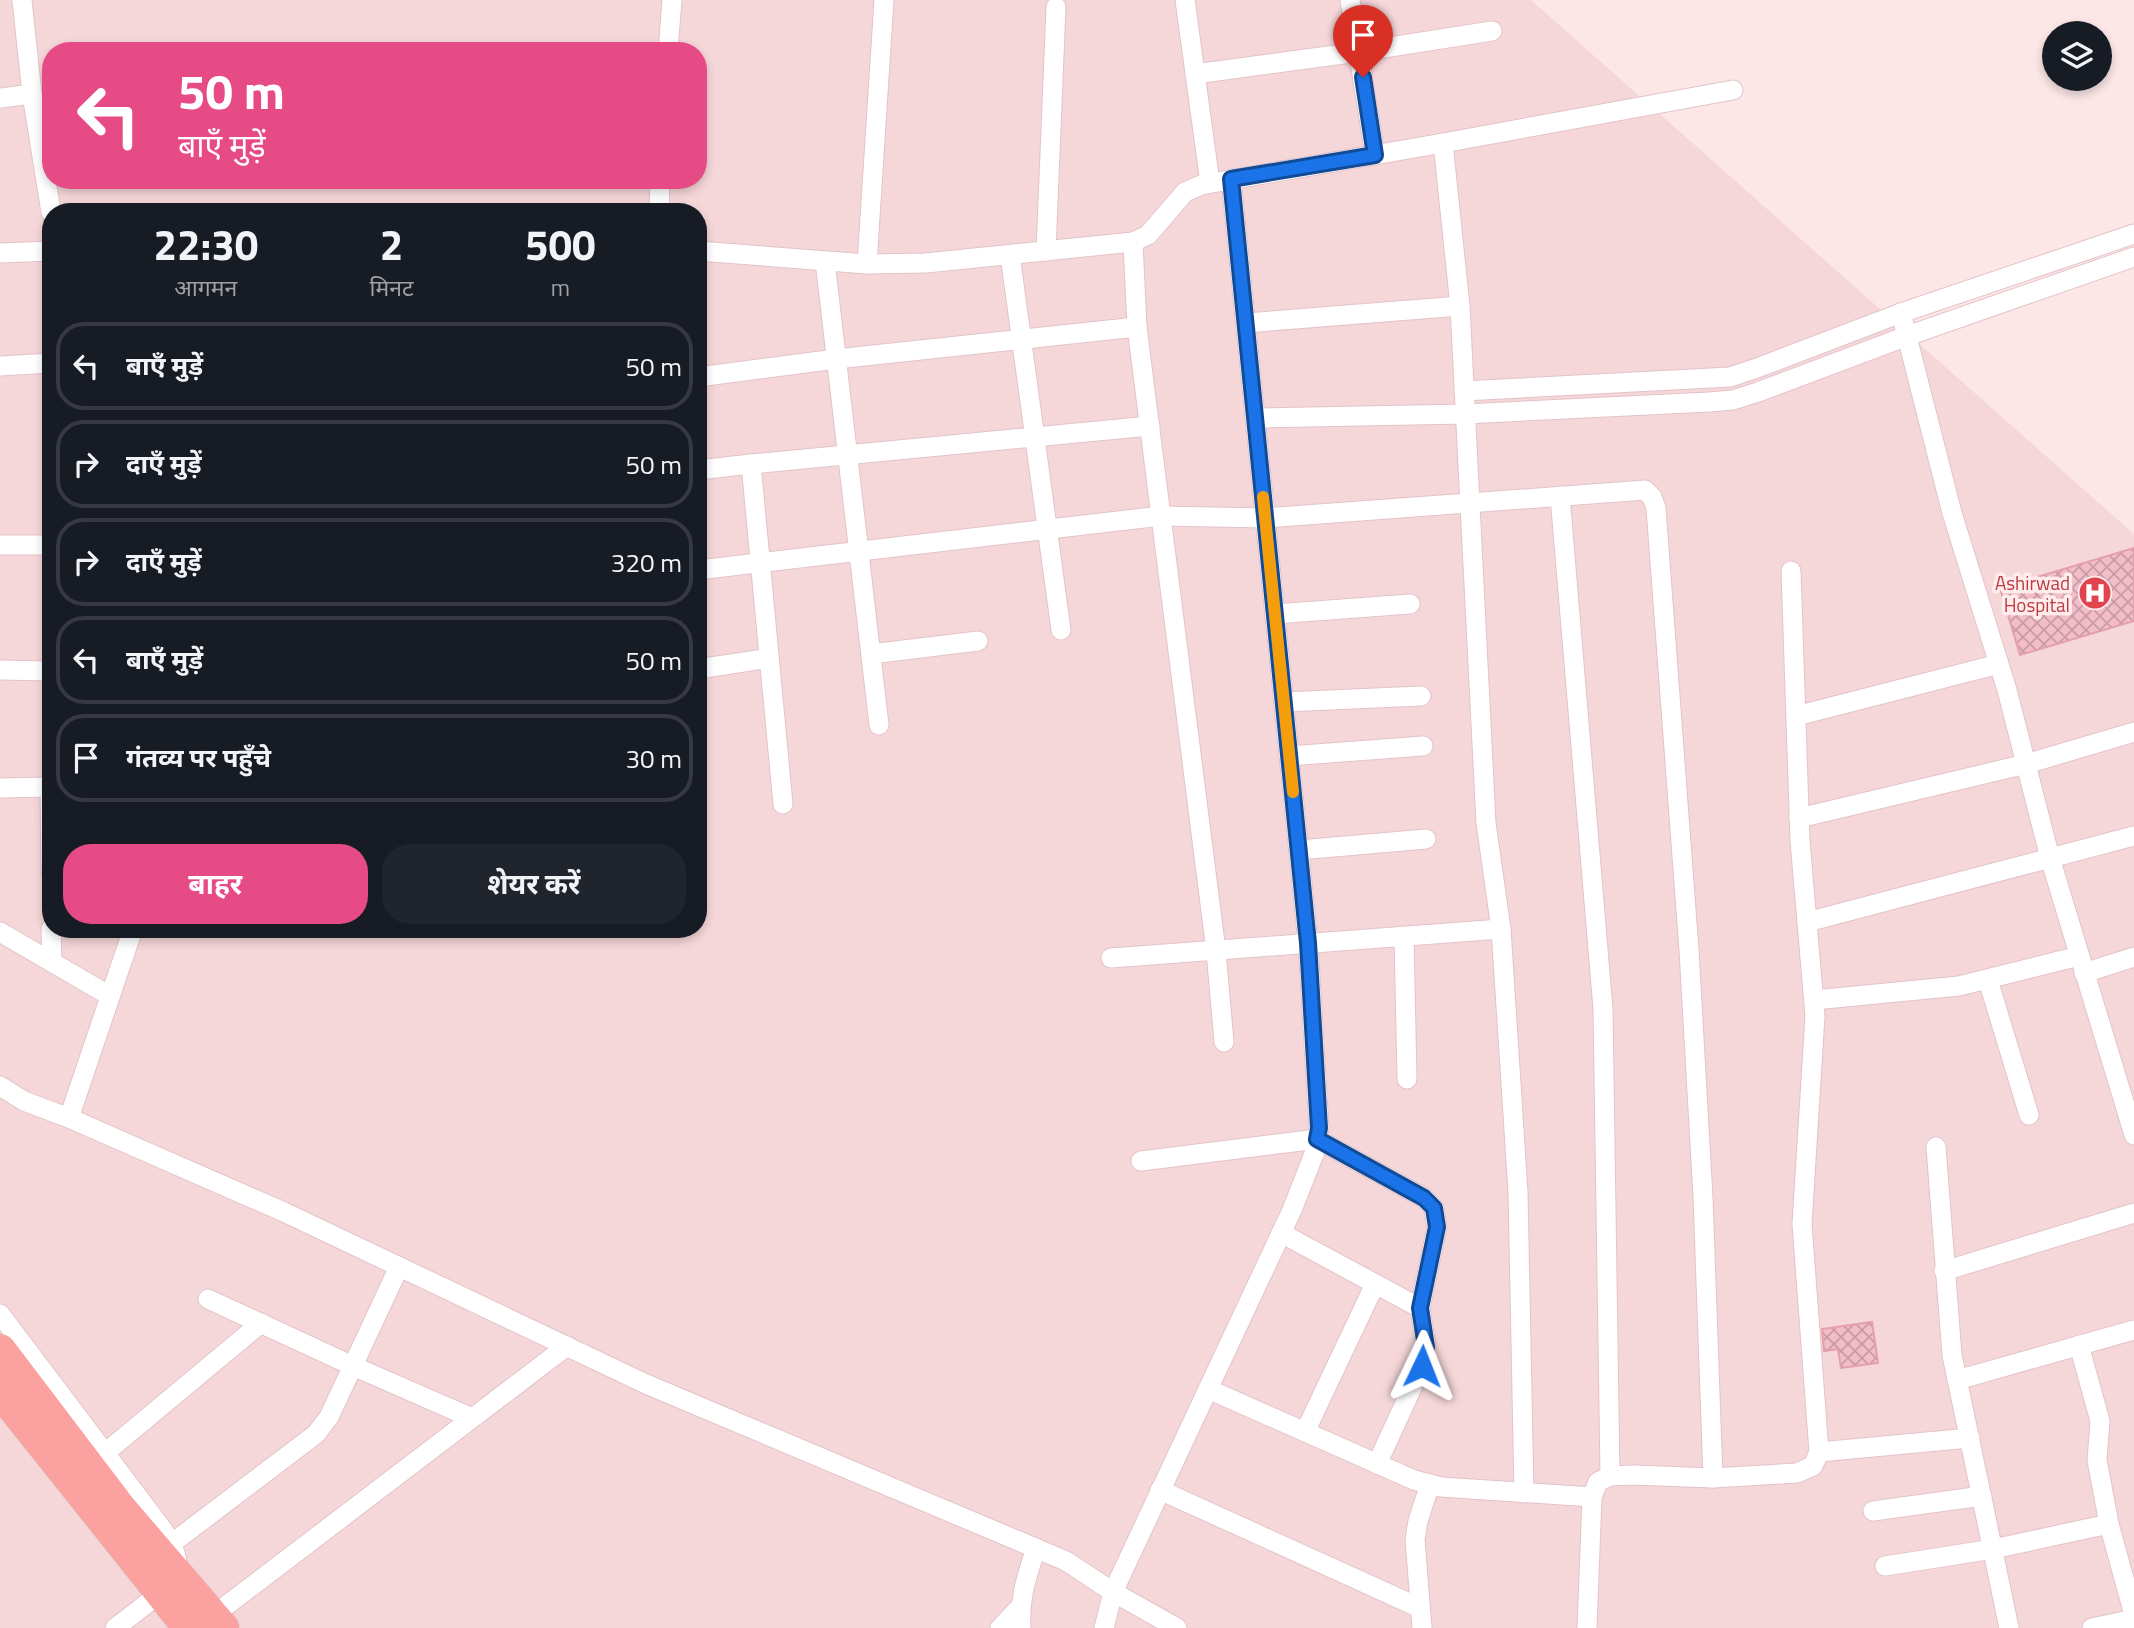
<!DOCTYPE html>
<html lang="hi">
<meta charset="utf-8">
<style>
:root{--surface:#171b24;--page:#20242c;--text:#f1f3f6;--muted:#9ea1a6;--line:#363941;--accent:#e74b86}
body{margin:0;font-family:"Titillium Web","Noto Sans Devanagari",sans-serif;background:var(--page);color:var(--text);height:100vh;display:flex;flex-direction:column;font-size:26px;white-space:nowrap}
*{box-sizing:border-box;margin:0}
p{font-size:23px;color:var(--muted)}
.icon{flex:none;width:38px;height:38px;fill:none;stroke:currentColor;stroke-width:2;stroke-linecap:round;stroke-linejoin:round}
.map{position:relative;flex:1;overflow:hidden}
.drawer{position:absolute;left:42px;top:203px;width:665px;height:735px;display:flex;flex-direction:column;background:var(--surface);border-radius:28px;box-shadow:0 4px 10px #0003}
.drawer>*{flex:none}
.hud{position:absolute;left:42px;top:42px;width:665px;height:147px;border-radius:28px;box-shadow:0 4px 10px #0003;background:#e74b86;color:#fff;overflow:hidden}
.controls{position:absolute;left:2042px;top:21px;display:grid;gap:14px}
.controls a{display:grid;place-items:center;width:70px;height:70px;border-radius:50%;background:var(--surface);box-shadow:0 4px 10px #0003;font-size:35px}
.pin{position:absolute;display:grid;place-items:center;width:60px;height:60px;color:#fff;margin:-72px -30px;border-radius:50% 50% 50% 0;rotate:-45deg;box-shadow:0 0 7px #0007}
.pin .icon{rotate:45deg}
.me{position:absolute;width:77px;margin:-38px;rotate:2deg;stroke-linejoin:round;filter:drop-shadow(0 0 5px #0008)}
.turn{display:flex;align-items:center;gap:24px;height:147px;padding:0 21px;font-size:32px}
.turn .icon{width:91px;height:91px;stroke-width:2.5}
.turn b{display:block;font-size:49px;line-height:60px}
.eta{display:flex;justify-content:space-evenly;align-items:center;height:119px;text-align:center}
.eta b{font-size:42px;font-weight:700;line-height:49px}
.primary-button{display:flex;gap:14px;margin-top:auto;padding:14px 21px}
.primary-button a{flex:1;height:80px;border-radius:28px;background:var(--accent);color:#fff;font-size:28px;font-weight:700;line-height:80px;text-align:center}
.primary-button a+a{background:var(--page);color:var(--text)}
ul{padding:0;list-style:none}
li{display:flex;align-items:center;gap:21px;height:88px;margin:0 14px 10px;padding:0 7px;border:4px solid var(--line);border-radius:28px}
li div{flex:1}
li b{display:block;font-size:26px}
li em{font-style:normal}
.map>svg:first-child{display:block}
.residential{fill:#f6d7d9;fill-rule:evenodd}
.building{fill:url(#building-cross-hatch);stroke:#e59ead;stroke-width:2}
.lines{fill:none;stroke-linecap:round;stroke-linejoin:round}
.street-casing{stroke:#e3c3c8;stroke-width:21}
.primary-casing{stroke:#d3c5c9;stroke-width:33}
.street{stroke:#fff;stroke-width:19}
.primary{stroke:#fba19f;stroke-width:32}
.route-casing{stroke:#114b97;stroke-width:18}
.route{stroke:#1a73e8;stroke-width:12}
.slow{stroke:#f59e0b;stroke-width:12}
.labels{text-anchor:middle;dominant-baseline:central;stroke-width:7;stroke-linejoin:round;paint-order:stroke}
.health-label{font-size:19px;fill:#be3a42;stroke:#ffeded;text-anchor:end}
</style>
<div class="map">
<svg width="2134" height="1628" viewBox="0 0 2134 1628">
<defs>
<pattern id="building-cross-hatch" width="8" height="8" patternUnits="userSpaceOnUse" patternTransform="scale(1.75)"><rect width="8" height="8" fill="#f2bdc8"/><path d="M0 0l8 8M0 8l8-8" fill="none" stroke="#c99ca5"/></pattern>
</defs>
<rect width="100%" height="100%" fill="#fce6e6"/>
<path class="residential" d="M0 0H1531L2134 534V1628H0ZM51 51H698V180H51ZM51 212H698V929H51Z"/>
<g class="building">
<path d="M2134 548V621L2020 655 2000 588Z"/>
<path d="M1872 1322 1878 1363 1841 1368 1838 1349 1824 1351 1822 1329Z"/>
</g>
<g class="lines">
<defs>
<g id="street">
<path d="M22 0 32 94 51 212"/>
<path d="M1185 0 1210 183"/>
<path d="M1350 0 1375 155"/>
<path d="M668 51 672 0"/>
<path d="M1195 74 1358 52 1492 31"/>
<path d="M0 98 32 94"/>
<path d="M1443 143 1460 306 1486 823 1501 929 1518 1192 1524 1493"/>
<path d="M659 212 660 180"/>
<path d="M1133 242 1137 327 1216 951 1224 1042"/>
<path d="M698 251 867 264 926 263 1133 242 1148 235 1185 192 1201 185 1443 143 1733 90"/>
<path d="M1046 251 1056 7"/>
<path d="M0 253 51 251"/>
<path d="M1010 255 1061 630"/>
<path d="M825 261 879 725"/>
<path d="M867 264 884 0"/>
<path d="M1901 313 1952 513 2007 690 2050 858 2134 1135"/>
<path d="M1246 323 1460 306"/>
<path d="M0 366 51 363"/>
<path d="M698 377 836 359 1137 327"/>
<path d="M1464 391 1730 377 1757 368 1901 313 2134 234"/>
<path d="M1255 418 1465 414 1709 402 1733 400 1758 392 1907 336 2134 257"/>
<path d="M751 464 783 804"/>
<path d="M698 470 751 464 1150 426"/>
<path d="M1560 496 1603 1009 1610 1476"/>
<path d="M0 545H51"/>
<path d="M698 570 1161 516 1265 518 1645 490 1652 497 1656 508 1689 950 1703 1197 1713 1478"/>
<path d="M1275 614 1410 604"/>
<path d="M871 654 978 641"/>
<path d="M698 669 769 658"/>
<path d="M0 670 51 671"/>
<path d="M1284 702 1421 696"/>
<path d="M1796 716 1999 664"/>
<path d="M1289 756 1423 746"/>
<path d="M50 787 51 870"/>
<path d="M0 788 51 787"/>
<path d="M1799 818 2026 764 2134 732"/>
<path d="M1299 850 1426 839"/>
<path d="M1807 922 2134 836"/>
<path d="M51 929 52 962"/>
<path d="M0 932 110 996"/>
<path d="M1404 936 1407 1079"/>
<path d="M1111 958 1501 929"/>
<path d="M2084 973 2134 957"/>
<path d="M1988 980 2029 1115"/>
<path d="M1814 1000 1959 986 2079 956"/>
<path d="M0 1086 24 1101 69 1118 284 1212 646 1384 1066 1561 1113 1592 1177 1628"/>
<path d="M69 1118 133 929"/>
<path d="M1936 1147 1952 1355 2009 1628"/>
<path d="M1141 1161 1317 1139 1424 1198 1434 1208 1437 1227 1420 1308 1426 1347 1422 1366 1377 1464"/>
<path d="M1281 1233 1420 1308"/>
<path d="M1944 1271 2134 1213"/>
<path d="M208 1299 353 1366 472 1418"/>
<path d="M0 1314 163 1530C170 1541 180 1557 176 1572 171 1588 129 1617 115 1628"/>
<path d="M2079 1345 2100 1421 2097 1460 2109 1524 2134 1615"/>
<path d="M1957 1380 2134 1330"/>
<path d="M1208 1389 1414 1480 1441 1487 1592 1497"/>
<path d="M1305 1432 1375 1284"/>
<path d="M1819 1452 1970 1438"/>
<path d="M105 1453 261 1323"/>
<path d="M1160 1490 1420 1608"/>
<path d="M1873 1511 1982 1496"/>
<path d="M171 1544 316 1434 329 1417 399 1267"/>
<path d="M1885 1566 1993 1549 2109 1524"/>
<path d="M206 1621 567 1346"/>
<path d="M1000 1628 1020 1607"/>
<path d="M1021 1628C1019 1597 1027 1576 1036 1548"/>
<path d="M1104 1628 1113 1592 1292 1210 1314 1154 1319 1128 1308 943 1231 179"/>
<path d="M1422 1628 1415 1540 1418 1521 1430 1484"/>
<path d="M1587 1628 1592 1497 1598 1482 1610 1476 1634 1475 1713 1478 1797 1473 1813 1466 1819 1452 1802 1224 1815 1016 1800 841 1791 571"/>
<path d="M2092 1628 2134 1619"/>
</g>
<g id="primary">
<path d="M0 1350 120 1508 223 1628"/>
<path d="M0 1391 189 1628"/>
</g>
</defs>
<use href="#street" class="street-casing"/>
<use href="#primary" class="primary-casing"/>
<use href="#street" class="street"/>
<use href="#primary" class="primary"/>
</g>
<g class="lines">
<defs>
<path id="route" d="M1363 77 1375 155 1231 179 1308 943 1319 1128 1317 1139 1424 1198 1434 1208 1437 1227 1420 1308 1426 1347 1422 1366"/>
</defs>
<use href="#route" class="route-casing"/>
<use href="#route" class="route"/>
<path class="slow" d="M1263 497 1293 792"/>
</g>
<defs>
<symbol id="hospital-disc" viewBox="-11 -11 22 22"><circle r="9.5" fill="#e0444e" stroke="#ffeded"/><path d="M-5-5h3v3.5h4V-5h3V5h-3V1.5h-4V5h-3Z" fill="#fff"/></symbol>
</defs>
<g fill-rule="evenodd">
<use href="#hospital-disc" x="2076" y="574" width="38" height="38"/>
</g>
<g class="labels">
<g class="health-label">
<text x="2070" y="582">Ashirwad<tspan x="2070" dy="22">Hospital</tspan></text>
</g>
</g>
</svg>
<div class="controls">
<a><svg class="icon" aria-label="layers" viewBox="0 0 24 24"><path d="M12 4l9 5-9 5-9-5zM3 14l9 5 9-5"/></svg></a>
</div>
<div class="pin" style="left:1363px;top:77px;background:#d93025"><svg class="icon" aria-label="arrive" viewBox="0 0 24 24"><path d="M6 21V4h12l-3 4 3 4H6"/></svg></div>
<svg class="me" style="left:1422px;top:1366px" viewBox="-20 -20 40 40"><path d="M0-17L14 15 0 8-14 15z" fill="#1a73e8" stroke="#fff" stroke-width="4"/></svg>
<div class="hud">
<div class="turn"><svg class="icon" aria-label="left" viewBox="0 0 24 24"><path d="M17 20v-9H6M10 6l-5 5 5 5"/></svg><div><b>50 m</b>बाएँ मुड़ें</div></div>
</div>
<section class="drawer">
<div class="eta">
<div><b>22:30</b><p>आगमन</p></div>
<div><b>2</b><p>मिनट</p></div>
<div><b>500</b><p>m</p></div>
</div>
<ul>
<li><svg class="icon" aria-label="left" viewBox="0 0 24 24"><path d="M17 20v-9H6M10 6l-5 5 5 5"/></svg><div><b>बाएँ मुड़ें</b></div><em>50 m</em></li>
<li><svg class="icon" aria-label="right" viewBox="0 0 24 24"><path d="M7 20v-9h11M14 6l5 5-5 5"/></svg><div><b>दाएँ मुड़ें</b></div><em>50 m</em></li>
<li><svg class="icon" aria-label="right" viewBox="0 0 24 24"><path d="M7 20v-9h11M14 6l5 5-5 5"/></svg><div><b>दाएँ मुड़ें</b></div><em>320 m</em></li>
<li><svg class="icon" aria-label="left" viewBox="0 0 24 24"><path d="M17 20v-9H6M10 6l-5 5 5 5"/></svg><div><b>बाएँ मुड़ें</b></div><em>50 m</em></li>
<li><svg class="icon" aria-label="arrive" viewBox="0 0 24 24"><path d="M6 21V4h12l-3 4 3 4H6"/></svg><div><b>गंतव्य पर पहुँचे</b></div><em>30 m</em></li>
</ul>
<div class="primary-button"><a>बाहर</a><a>शेयर करें</a></div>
</section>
</div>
